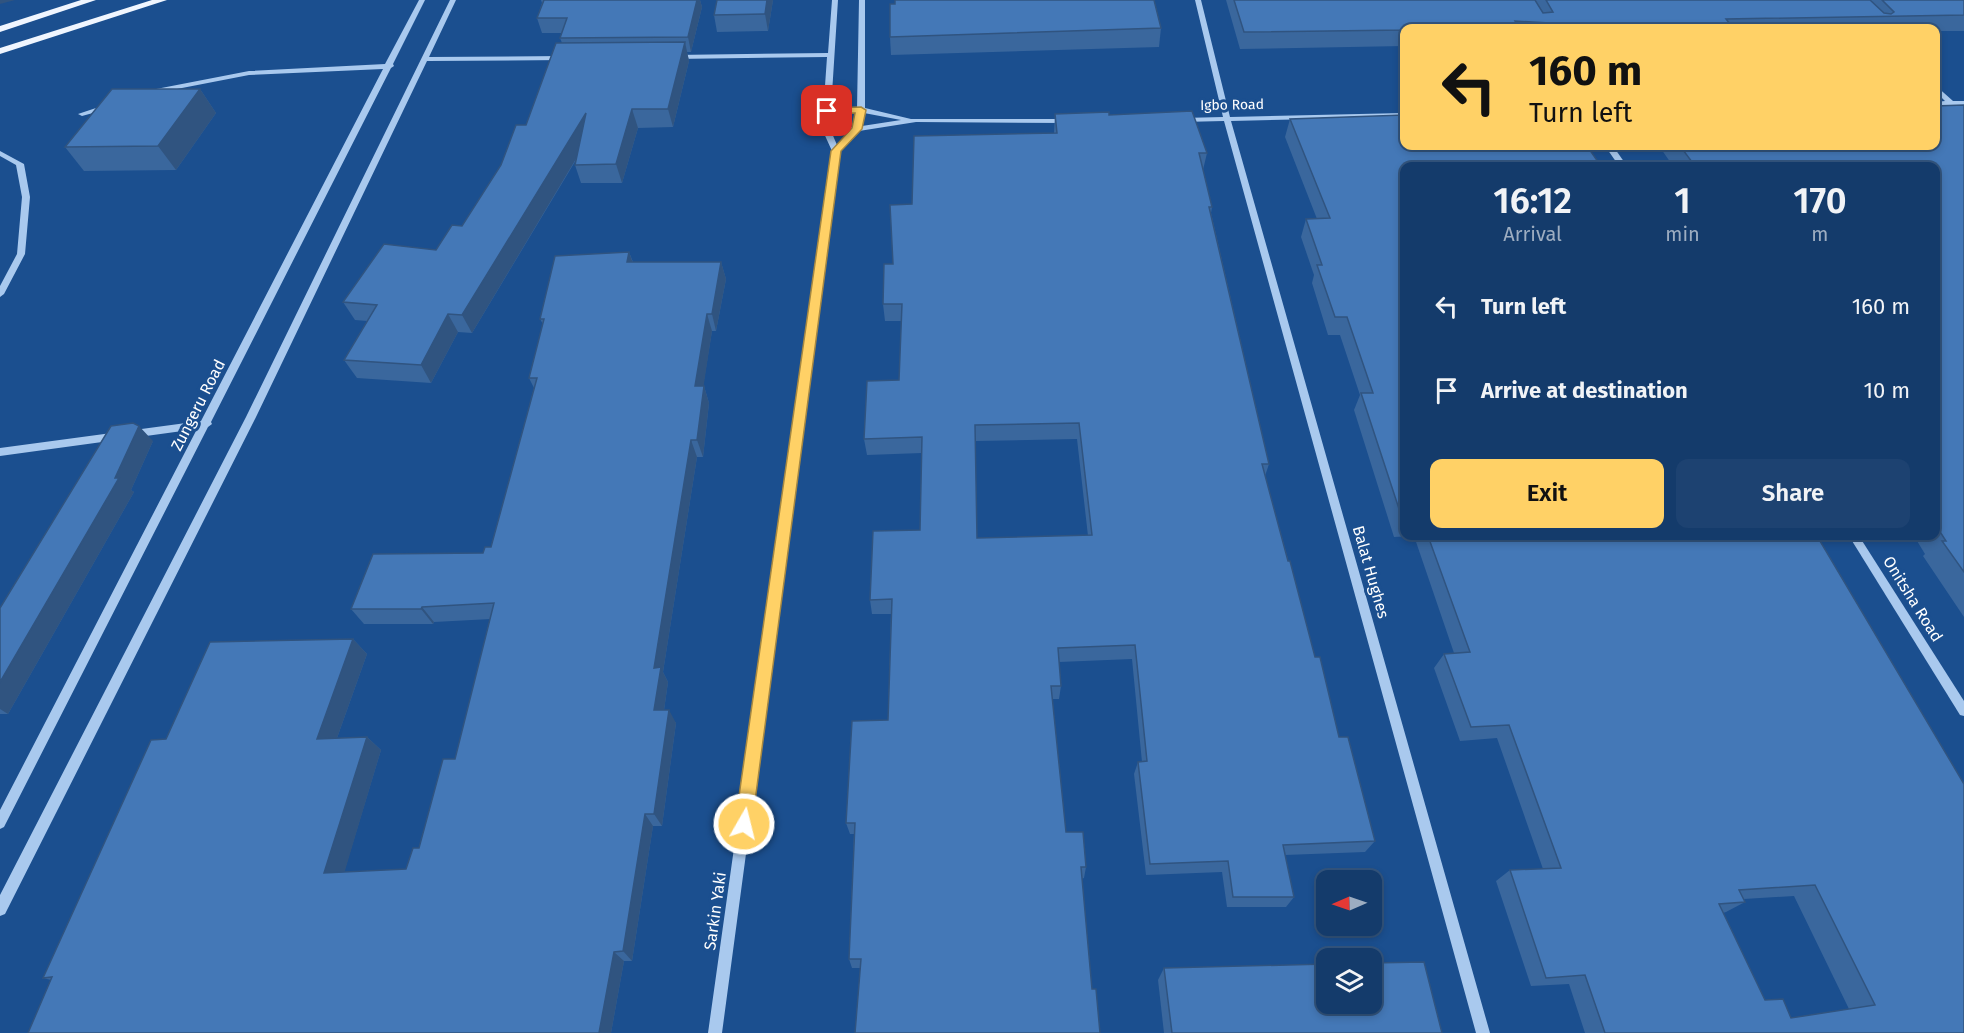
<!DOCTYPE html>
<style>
:root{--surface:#143b6b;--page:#1d4271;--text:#f1f3f6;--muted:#9dadc1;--line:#33557e;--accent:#ffd166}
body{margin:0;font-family:"Fira Sans",sans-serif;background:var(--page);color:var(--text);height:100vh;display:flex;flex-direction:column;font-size:22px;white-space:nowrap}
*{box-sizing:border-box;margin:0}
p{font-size:20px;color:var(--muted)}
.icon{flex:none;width:33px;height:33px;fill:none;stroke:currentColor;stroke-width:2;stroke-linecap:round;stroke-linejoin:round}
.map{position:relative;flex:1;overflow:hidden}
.details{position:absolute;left:1400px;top:162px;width:540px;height:378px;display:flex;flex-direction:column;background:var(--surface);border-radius:12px;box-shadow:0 3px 9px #0003,0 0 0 2px var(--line)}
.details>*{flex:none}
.guide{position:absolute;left:1400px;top:24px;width:540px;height:126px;border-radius:12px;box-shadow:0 3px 9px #0003,0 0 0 2px var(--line);background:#ffd166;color:#111;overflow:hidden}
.needle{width:39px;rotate:268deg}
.buttons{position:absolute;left:1316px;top:870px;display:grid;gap:12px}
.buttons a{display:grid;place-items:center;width:66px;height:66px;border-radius:12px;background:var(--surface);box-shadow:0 3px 9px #0003,0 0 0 2px var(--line);font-size:30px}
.pin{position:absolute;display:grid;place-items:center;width:51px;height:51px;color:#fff;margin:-26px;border-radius:12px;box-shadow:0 3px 9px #0006}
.me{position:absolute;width:66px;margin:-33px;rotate:8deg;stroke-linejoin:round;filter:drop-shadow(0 0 4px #0008)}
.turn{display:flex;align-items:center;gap:21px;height:126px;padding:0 30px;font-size:27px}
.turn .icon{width:78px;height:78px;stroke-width:2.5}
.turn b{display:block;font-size:42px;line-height:51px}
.eta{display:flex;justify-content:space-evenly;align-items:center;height:102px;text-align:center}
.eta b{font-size:36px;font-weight:600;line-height:42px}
.cta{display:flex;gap:12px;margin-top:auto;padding:12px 30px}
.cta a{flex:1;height:69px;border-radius:12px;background:var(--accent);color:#111;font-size:24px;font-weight:600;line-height:69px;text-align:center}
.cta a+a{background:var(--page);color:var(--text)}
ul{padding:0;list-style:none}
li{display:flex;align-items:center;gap:18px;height:84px;padding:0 30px}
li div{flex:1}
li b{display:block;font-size:22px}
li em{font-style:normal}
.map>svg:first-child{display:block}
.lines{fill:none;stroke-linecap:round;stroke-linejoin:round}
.minor{fill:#a9c9ee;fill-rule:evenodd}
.major{fill:#f0f6ff;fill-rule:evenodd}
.wall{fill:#3a679d;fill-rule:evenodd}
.shaded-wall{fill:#305480}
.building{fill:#4478b7;stroke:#305480;stroke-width:1.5;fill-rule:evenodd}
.route{fill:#ffd166;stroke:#a68842;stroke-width:1.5}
.labels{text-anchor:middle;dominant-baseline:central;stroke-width:6;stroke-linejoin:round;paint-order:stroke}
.far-street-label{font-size:14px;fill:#fff;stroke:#1b4f8f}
.street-label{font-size:16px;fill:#fff;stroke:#1b4f8f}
</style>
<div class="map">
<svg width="1964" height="1033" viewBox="0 0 1964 1033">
<rect width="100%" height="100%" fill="#1b4f8f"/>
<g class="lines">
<g class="minor">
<path d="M419 0H425L393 64 394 66 391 68 211 422 212 424 208 427 4 827 0 829V810L197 429 0 456V448L201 421 383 69 249 75 151 94 147 92 151 90 249 71 385 64Z"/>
<path d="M450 0H456L429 57 565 56 569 58 565 60 427 61 256 417 5 914 0 916V895L246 417Z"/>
<path d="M832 0H838L831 109 857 108 859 0H865V108L911 119H1068L1072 121 1068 123 916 122 859 131 840 152 722 1033H708L832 151 822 129 827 57 674 59 670 57 674 55 828 53ZM857 112 854 127H830L831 113ZM864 113 901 120 862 126ZM831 131H850L837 145Z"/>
<path d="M1195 0H1201L1230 117 1404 113V117L1231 121 1490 1033H1476L1224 121 1182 122 1178 120 1182 118 1223 117Z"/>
<path d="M1935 85 1953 101H1964V105H1958L1964 112V118L1949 106H1935V102L1945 101 1935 91Z"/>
<path d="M108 104H111V108L82 116 78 114Z"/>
<path d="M1605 146H1613L1627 166H1619Z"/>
<path d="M0 151 24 164 30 197 25 254 4 294 0 297V286L17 254 22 197 16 165 0 156Z"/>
<path d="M1849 536H1859L1964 701V716L1960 715Z"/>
</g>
<g class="major">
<path d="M81 0H96L0 32V26Z"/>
<path d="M152 0H167L0 54V48Z"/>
</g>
</g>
<g class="wall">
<path d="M541 0H700L702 7 691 52H687L689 61 673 127 638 128 622 183H581L575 165 576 160 472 333 458 332 431 383 357 378 344 360 367 321 355 320 343 302 436 250 462 226 526 125 562 43 560 38 562 33H542L537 18 542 3Z"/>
<path d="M717 0H773L768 31 717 32 714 15Z"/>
<path d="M1226 0H1964V31H1935V28H1404V46L1240 49Z"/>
<path d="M895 4 1161 28 1159 47 891 55 890 37Z"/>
<path d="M200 89 216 113 176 170 84 171 65 147Z"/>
<path d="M1964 105V617L1923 556 1925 554 1914 536H1935V166H1673L1659 146H1935Z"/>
<path d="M1055 114 1109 115 1207 153 1203 170 1212 207 1211 213 1269 464 1265 476 1315 657 1339 737 1375 841 1365 852 1285 855 1294 897 1286 907H1227L1222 872 1146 875 1134 774 1138 762H1142L1132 659 1059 662 1061 686 1059 699H1052L1066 832 1086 867 1084 878 860 968H852L849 959 854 834H850L846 823 888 720 891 614H872L870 600 920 530 922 453 867 455 864 439 899 380 902 321H885L883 304 893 264 912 204 1054 133ZM1077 439 1088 536 977 538 975 441Z"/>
<path d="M1290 119 1404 166V536H1821L1818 539 1964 1033H1585L1569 984 1531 986 1496 881 1510 870 1543 869 1497 738 1460 741 1434 668 1444 654 1454 653 1414 536 1394 537 1354 410 1360 395 1340 335H1328L1312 283 1314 275 1301 237 1306 219H1317L1285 137ZM1794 896 1849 1009 1791 1018 1765 1000 1723 913 1726 912 1745 902 1744 899Z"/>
<path d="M629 252 633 262H721L726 279 716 331H712L703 386H704L709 403 703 457H697L663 672 668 682 664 710 676 723 662 826H653L632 961H624L611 1033H28L51 980 43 978 166 739 353 639 367 654 337 738 367 737 381 750 344 872 406 869 419 848 455 759 491 619 434 622 433 624H364L351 609 483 553 491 547 534 388 529 378 543 324 540 319Z"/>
<path d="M153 441 131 490 134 492 8 714H0V608Z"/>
<path d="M1164 968 1442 1033H1164L1158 980Z"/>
</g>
<g class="shaded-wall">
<path d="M0 0H15L0 4Z"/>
<path d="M697 0H700L702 7 691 52 688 37Z"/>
<path d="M767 0H773L768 31 765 14Z"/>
<path d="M1688 24 1686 28H1675Z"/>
<path d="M685 42 689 61 673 127 668 109Z"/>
<path d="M200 89 216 113 176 170 158 146Z"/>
<path d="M632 109 638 128 622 183 616 164Z"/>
<path d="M586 113 592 132 472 333 462 315Z"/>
<path d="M629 252 635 269 627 262Z"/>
<path d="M721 262 726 279 716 331 712 314Z"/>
<path d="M448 314 458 332 431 383 421 365Z"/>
<path d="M707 314 712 331 701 403 695 386Z"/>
<path d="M704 386 709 403 703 457 697 440Z"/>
<path d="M139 426 153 441 131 490 134 492 8 714 0 709V682L115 478Z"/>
<path d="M691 440 697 457 663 672 668 682 662 724 654 710V668Z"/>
<path d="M422 607 434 622 433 624 421 609Z"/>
<path d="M353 639 367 654 332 752 317 739Z"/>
<path d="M669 710 676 723 662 826 654 814Z"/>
<path d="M367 737 381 750 341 884 324 873Z"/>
<path d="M645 814 653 826 632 961 623 951Z"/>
<path d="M614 952 624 961 611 1033H599Z"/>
</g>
<g class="building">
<path d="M544 0H697L688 37 560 38 567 18H537Z"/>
<path d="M717 0H767L765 14 714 15Z"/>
<path d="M895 0H1154L1161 28 890 37V4H895Z"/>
<path d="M1234 0H1535L1543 13 1553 12 1546 0H1870L1884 13 1891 14 1894 12 1882 0H1964V15L1726 19 1730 24H1688L1675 28H1635L1515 21 1519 28H1404V30L1244 32Z"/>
<path d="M685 42 668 109H632L616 164 575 165 586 113 462 315 448 314 421 365 344 360 377 305 343 302 384 244 436 250 452 225 462 226 501 165 516 125H526L556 43Z"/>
<path d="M112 89H200L158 146 65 147Z"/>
<path d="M1964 105V572L1942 541H1946L1935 524V166H1695L1680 146H1935V106Z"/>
<path d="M1192 111 1207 153H1199L1212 207H1209L1269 464H1262L1288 561H1290L1315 657H1320L1339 737H1348L1375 841 1283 845 1294 897H1233L1228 861 1150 864 1138 762 1147 761 1135 645 1058 648 1061 686H1051L1066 832H1083L1086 867H1081L1092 989H1096L1100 1033H855L861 959H849L855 823H846L852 721 888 720 892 599 870 600 873 531 920 530 922 437 864 439 867 381 899 380 902 304H883L884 264H893L890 205 912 204 914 136 1057 133 1055 114 1109 112V115ZM1079 423 1092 535 977 538 975 425Z"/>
<path d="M1404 115V146H1587L1601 166H1404V521H1403L1361 393H1373L1347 317H1335L1317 265H1322L1306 219 1330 218 1290 119Z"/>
<path d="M629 252 627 262H721L712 314H707L695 386H704L697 440H691L654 668 661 667 654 710H669L654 814H645L623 951 614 952 599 1033H28L52 977 43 978 151 740 166 739 210 642 353 639 317 739 367 737 324 873 406 869 413 848H419L443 759H455L494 603 422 607 421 609H351L373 554 483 553 485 547H491L537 378H529L544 319H540L555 256Z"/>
<path d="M133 423 139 426 115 478H119L0 682V608L111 426Z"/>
<path d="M1428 536H1821H1817L1964 784V1033H1605L1585 975 1546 978 1510 870 1561 868 1509 725 1471 727 1444 654 1470 652ZM1815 885 1875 1005 1791 1018 1783 999 1765 1000 1719 904 1745 902 1739 890Z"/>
<path d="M1424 962 1442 1033H1172L1164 968 1326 964V1004H1371V963Z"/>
</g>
<path class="route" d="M861 107 866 110 862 129 841 151 752 824 749 830 744 832 738 830 735 824 831 151 852 128 855 113 827 114 822 111 827 108Z"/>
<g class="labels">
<g class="far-street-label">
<text transform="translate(1232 105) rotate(-1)">Igbo Road</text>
</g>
<g class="street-label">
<text transform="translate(198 405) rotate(-63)">Zungeru Road</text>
<text transform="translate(1371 572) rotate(74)">Balat Hughes</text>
<text transform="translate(1913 599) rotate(58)">Onitsha Road</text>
<text transform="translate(715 911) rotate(-82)">Sarkin Yaki</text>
</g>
</g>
</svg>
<div class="buttons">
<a><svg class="needle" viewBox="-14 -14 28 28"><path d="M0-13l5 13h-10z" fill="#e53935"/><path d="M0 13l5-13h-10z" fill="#9dadc1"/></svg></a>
<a><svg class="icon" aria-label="layers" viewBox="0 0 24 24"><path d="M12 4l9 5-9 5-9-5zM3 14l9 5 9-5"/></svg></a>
</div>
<div class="pin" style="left:827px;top:111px;background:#d93025"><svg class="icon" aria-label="arrive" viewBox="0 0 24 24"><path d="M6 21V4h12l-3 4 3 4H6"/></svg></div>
<svg class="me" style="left:744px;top:824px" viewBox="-20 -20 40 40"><circle r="17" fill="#ffd166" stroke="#fff" stroke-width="3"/><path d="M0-11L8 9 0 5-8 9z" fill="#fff"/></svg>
<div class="guide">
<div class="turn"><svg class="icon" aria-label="left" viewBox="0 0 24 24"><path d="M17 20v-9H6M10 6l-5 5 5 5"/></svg><div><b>160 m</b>Turn left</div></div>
</div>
<section class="details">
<div class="eta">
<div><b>16:12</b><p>Arrival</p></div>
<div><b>1</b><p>min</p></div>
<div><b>170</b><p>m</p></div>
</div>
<ul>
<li><svg class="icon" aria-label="left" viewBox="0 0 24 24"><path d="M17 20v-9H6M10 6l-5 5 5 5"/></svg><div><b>Turn left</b></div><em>160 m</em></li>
<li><svg class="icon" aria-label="arrive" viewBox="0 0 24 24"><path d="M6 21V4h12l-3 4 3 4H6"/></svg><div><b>Arrive at destination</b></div><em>10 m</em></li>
</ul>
<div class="cta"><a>Exit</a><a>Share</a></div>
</section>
</div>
